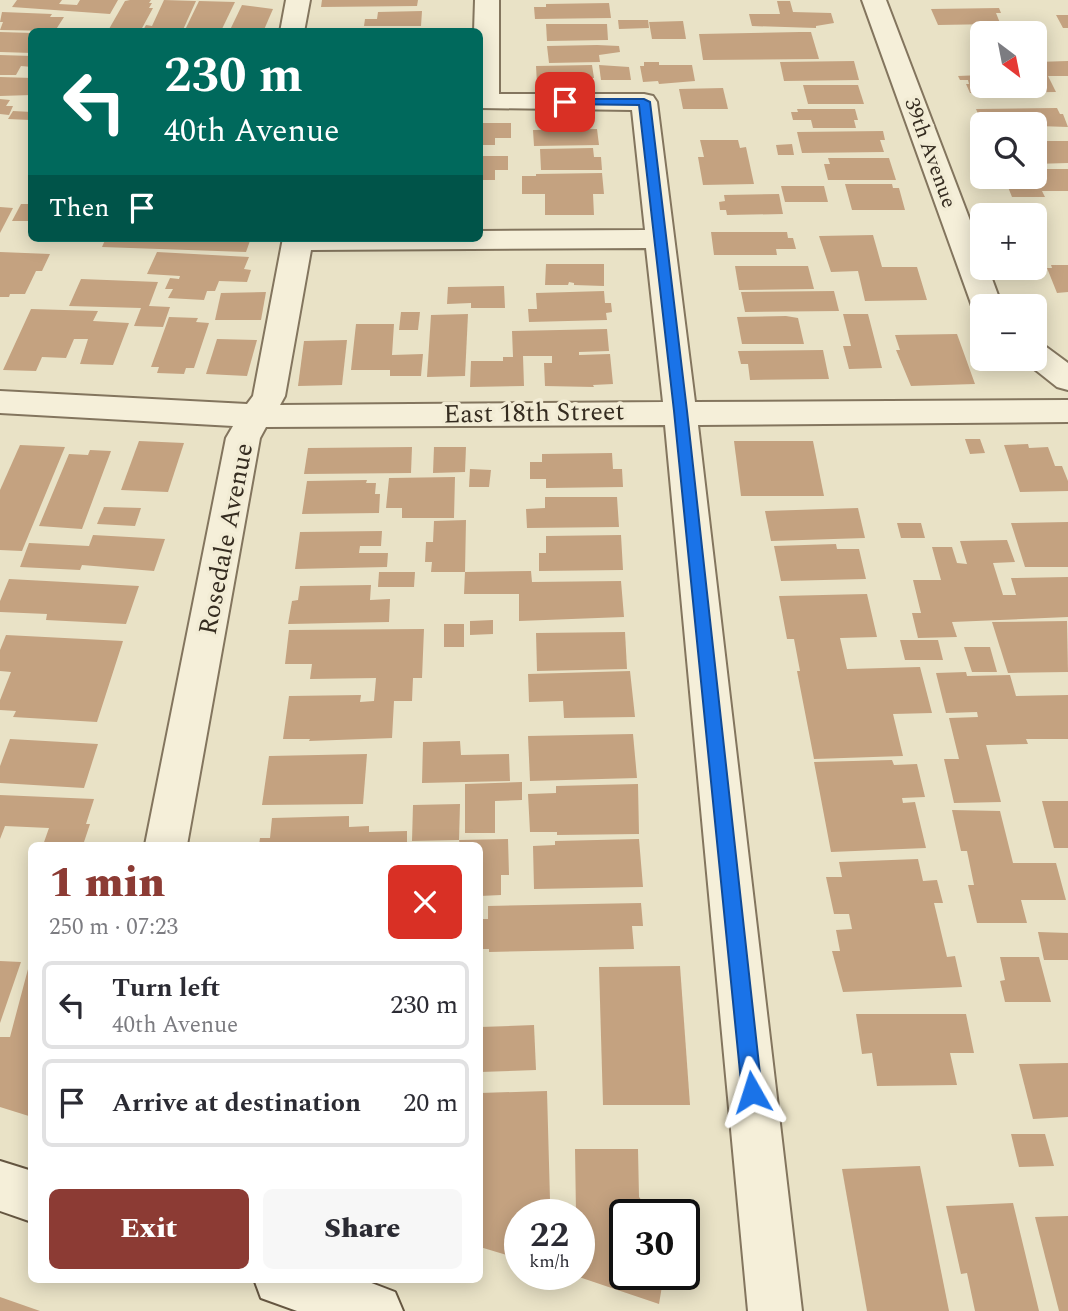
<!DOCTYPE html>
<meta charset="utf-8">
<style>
:root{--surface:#fff;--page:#f7f7f7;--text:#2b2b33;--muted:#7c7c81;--line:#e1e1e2;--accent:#8c3b34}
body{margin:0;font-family:Spectral,serif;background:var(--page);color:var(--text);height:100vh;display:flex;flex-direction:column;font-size:26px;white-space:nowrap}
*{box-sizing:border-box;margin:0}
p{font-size:23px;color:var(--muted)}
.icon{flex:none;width:38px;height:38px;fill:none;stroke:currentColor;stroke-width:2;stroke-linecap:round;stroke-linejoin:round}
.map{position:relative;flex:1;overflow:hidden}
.panel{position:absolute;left:28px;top:842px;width:455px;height:441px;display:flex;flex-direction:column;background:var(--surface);border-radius:10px;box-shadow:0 4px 18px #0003}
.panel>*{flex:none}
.guide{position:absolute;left:28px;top:28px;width:455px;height:214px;border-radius:10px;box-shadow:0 4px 18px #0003;background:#00695c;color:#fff;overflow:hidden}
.needle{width:46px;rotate:148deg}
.buttons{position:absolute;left:970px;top:21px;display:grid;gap:14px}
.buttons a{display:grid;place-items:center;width:77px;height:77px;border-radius:10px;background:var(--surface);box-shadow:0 4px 18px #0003;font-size:35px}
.speed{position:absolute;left:504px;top:1199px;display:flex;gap:14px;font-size:35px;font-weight:700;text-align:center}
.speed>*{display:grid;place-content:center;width:91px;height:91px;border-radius:50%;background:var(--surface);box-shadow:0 4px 18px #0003;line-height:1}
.speed small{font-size:18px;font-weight:400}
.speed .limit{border:4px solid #111;border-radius:10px;background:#fff;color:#111}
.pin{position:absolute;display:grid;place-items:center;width:60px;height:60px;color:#fff;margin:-30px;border-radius:14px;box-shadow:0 4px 10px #0006}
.me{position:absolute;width:77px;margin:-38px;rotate:354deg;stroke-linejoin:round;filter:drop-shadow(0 0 5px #0008)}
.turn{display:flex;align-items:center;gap:24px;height:147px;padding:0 21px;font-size:32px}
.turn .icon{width:91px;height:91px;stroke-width:2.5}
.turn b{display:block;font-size:49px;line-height:60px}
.then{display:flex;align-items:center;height:66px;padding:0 21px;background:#0003;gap:14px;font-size:26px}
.round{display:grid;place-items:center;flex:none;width:74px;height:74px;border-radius:10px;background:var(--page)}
.headline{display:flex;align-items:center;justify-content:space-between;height:119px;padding:0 21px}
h1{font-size:42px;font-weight:800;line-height:52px;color:var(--accent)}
.button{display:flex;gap:14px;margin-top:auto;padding:14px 21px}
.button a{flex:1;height:80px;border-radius:10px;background:var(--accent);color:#fff;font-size:28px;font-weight:800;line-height:80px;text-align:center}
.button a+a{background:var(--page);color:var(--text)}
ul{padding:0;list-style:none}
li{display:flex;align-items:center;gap:21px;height:88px;margin:0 14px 10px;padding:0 7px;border:4px solid var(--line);border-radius:10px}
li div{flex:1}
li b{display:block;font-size:26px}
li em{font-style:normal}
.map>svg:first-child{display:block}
.building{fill:#c4a280}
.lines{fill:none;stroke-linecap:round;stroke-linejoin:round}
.street-casing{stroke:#83755e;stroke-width:4}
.secondary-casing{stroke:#655641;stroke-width:4}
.street{fill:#f5efd9;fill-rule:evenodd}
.secondary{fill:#f5efd9;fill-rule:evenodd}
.route{fill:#1a73e8;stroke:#114b97;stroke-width:2}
.labels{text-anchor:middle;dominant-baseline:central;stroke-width:7;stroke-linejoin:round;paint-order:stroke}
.far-street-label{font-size:21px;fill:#352c20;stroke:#f2ecd5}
.street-label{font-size:26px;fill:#352c20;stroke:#f2ecd5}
</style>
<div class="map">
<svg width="1068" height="1311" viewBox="0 0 1068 1311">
<rect width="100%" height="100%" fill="#e9e2c6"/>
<g class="building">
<path d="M17 0H62L59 4 77 5 80 0H118L110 14 12 7Z"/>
<path d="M130 0H151L149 3H152L149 8H153L141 30 109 29 125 1Z"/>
<path d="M164 0 196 1 182 32H142L146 25 152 26Z"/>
<path d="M322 0H418L417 6 321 7Z"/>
<path d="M199 1 235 2 221 31 184 32Z"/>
<path d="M777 1H790L793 12 831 13 834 23 816 26V28L752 26 749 14H780Z"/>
<path d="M609 3 611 18 535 19 534 7H546V4Z"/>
<path d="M242 5 273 9 263 32H229Z"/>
<path d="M999 8 1001 13H996L1000 23 995 24 938 25 931 9Z"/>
<path d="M422 11 421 26H364L365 19H377L378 12Z"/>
<path d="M2 12 52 14 50 17H64L55 31 0 30 3 22H0Z"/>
<path d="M1056 15H1068V28H1063Z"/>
<path d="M618 20H648L649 28 619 29Z"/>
<path d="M683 21 686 39H652L649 22Z"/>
<path d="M546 24H607L608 40 547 41Z"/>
<path d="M0 32 32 33V53L0 52Z"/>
<path d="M800 32H811L819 59 703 60 699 34Z"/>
<path d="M597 45 619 46 620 52 599 55 600 62 549 63 547 46Z"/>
<path d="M0 55 32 56V67L21 66 16 75H0Z"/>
<path d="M854 61 859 80 784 81 780 62Z"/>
<path d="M1068 61V76H1048L1056 92 970 93 966 84H969L968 80H960L958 76 982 75V86H1034V75L1042 74 1036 62Z"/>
<path d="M644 62H659V65H692L695 81 659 84 658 81 643 82 640 66H644Z"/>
<path d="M592 65 594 78H587V83L537 84 536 66Z"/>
<path d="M599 65 629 67 631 80H601Z"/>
<path d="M0 77 32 78V95L0 96Z"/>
<path d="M803 85H858L864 104H808Z"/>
<path d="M723 88 728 109H683L679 89Z"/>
<path d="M0 99 10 100 6 106H13L9 115 0 114Z"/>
<path d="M1057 108 1060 114H1063L1068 127 982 124 976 109Z"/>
<path d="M797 109H855L858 120H854L856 128H813L811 120H793L791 112H798Z"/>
<path d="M13 111 32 112V117L30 120 8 119Z"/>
<path d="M480 123H511V138H495V145H480Z"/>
<path d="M597 129 599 145 534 146 533 130Z"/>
<path d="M883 131 885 140H880L884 152 802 153 797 132Z"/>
<path d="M700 140H738L740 148 746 147 754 184 703 185 698 157H704Z"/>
<path d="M1034 141H1068V163L1034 164Z"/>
<path d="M792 144 794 155H778L776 145Z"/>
<path d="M593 148 594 157H601L602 170H541L540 149Z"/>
<path d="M481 156H508V170H495V180H480Z"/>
<path d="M828 158H889L896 180H828L824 164H830Z"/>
<path d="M1034 169H1068V191H1042L1045 197H1012L1004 177H1034Z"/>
<path d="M602 173 604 194H593L594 215H545V194H522V176H536V174Z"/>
<path d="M845 184H892L893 188H899L905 210H852Z"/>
<path d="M781 186H824L828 202H785Z"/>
<path d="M779 194 783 214 727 215 726 210H720L719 202 725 201 724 195Z"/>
<path d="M21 204H32V221H12Z"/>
<path d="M0 207 13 208 0 233Z"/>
<path d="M711 232H787L788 238H793L796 249H776L777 255H714Z"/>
<path d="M873 235 882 267H917L927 300 865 301 858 271 831 272 819 236Z"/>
<path d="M106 238H251L246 252 102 247Z"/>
<path d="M0 252 50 254 42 271H36L25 294H10L9 297H0Z"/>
<path d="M157 252 249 257 244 269 251 270 247 282 219 281 215 291H207L204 300 168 298 173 289H165L170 278 179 279 180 276 147 274Z"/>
<path d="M546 264H604V286L574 285V283L569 282 568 285H545Z"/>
<path d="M1051 265H1068V292L1057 293 1047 268H1052Z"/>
<path d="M735 266H808L814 289 739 290Z"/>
<path d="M81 279 158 282 149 306 170 307 163 327 134 326 141 308 69 306Z"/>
<path d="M504 286 505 308H471V303L447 304 448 287Z"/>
<path d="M604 291 605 303H611L612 312 606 313 607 320 529 322 528 309H537L536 293Z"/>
<path d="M834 291 839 311 745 312 741 292Z"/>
<path d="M266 292 261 320H215L221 293Z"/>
<path d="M31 309 98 311 93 321 129 323 113 365 80 364 88 339H74L66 358 42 357 36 371 3 370Z"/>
<path d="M401 312H420L418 330H399Z"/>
<path d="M468 314 465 376 427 377 431 315Z"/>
<path d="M843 314H868L882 368 849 369 843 346H851Z"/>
<path d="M786 316 798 318 804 344H742L737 317Z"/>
<path d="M169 317 198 318 196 322 209 323 194 368H186L184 374 157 373 159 367H151Z"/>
<path d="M356 324H394L392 355 423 354 421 376H390V370H351Z"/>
<path d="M607 329 609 351 579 352V355L610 354 613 384 593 385 594 387 545 386 544 363H552V356H523L524 386 470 387 471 361H503V357H513L512 331Z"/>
<path d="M957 334 975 384 911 386 896 350H900L895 335Z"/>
<path d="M217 339 257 340 247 376 206 374Z"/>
<path d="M347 340 342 385 298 386 304 341Z"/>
<path d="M823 350 829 379 750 380 748 364H741L738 351Z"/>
<path d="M965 439H980L985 453 970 454Z"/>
<path d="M139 441 184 443 168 492 121 490Z"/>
<path d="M734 441H813L824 496H741Z"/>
<path d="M1028 444 1029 448 1048 447 1055 466H1062L1068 481V491L1020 492 1004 445Z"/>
<path d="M20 445 65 447 22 551 0 550V490Z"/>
<path d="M412 447 411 473 304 474 308 448Z"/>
<path d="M434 447H466L465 472 433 473Z"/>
<path d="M90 450 111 451 82 529 39 526 69 454 88 455Z"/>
<path d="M612 453 613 469H622L623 487 546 488V479H530V462H542V454Z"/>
<path d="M470 469 491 470 489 487H469Z"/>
<path d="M455 477 454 518H402V508H386L389 478Z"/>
<path d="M367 480 366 483H376L375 494H380L379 513 302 514 307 481Z"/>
<path d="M545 497H617L619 527 527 528 526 509 545 508Z"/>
<path d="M104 507 141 508 135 526 97 524Z"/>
<path d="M858 508 865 538 771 541 765 511Z"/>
<path d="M466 520 465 572H431L432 562H425L426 542H433L434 521Z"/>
<path d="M1068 522V567H1025L1011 523Z"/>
<path d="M897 523H921L925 538H901Z"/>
<path d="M382 531 381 546H360L359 553H388L387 567 295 569 300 532Z"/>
<path d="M93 535 165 539 154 571 82 565 80 570 20 567 29 543 89 546Z"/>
<path d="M621 535 623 570 539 571V553H546V536Z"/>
<path d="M1007 540 1015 562 993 563 1003 595H1016L1011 578 1068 577V617L952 622 957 637 918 638 912 613H921L913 580H941L932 547H952L957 563 967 564 960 541Z"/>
<path d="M836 544 837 549H859L866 579 781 581 774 546Z"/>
<path d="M531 571 532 582 621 581 624 617 519 621V594H464L465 572Z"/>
<path d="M379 572H415L414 587H378Z"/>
<path d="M9 579 139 586 126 624 46 620 47 614 0 612V601Z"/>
<path d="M371 585 370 600 390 599 389 622 288 624 292 601 298 600 300 586Z"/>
<path d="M867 594 877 637 840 638 847 669 920 667 932 713 893 714 903 756 814 759 797 671H800L794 639H787L779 596Z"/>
<path d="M493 620V634L470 635V621Z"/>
<path d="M1067 621 1068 672 1008 673 992 622Z"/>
<rect x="444" y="624" width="20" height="23"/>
<path d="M424 629 422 678H413L412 701H394L392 738 309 741 310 739H283L289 696 361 695 360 702 374 701 376 678 310 679 312 664H285L289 630Z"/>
<path d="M625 632 627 669 537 671 536 633Z"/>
<path d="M6 635 123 641 97 722 13 717 16 711 0 710V700L11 672 0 671V650Z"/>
<path d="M900 640H938L943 660H905Z"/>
<path d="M964 647H990L997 672H972Z"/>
<path d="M630 671 635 717 564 718 563 701 529 702 528 674Z"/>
<path d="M966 672 967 676 1010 675 1016 696 1068 695V739H1026L1028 744 986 745 1001 802 954 803 944 759H959L949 718 978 717 977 712 946 713 936 673Z"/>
<path d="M633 734 637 778 530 781 528 736Z"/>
<path d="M10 739 98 744 84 788 0 783V766Z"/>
<path d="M460 741 461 755 509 754 510 781 422 783 423 742Z"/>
<path d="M367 754 363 804 262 805 269 756Z"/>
<path d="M892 760 894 765 917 764 925 797 902 798 903 803 915 802 926 848 831 852 814 762Z"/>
<path d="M522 782V800L495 801V833H465V784Z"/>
<path d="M638 784 639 834 557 835V832H530L528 794 556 793V786Z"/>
<path d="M0 795 94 799 86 824H90L83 845H43L49 828 5 826 0 839Z"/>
<path d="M1042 801H1068V848H1054Z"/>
<path d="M460 804 459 840 412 841 413 805Z"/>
<path d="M952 810 1000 811 1013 863H1056L1066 900H1021L1027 923H977L968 885H974L967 851H961Z"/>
<path d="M349 816V827L369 826V832L407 831V845H259L260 838H270L272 818Z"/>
<path d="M508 839 509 875H501V895L480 896V845H460L459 840Z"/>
<path d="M639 839 643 887 534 889 533 846 555 845V841Z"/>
<path d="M918 859 923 881 937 880 943 903H934L947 957 955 956 962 987 843 992 832 951H840L836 930 852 929 849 914H834L826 877H842L839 862Z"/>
<path d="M641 903 643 926H632L634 949 489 952V949H480V919H488V906Z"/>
<path d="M1038 932 1068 933V960H1044Z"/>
<path d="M32 954V1117L0 1107V1037H10Z"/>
<path d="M1000 957H1039L1051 1002H1005L1000 981 1005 980Z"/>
<path d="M0 961 21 962 0 1023Z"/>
<path d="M680 966 690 1105H603L599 967Z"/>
<path d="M856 1014H966L974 1053H950L957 1085 877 1086 872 1053 862 1054Z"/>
<path d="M534 1025 536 1070 480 1072V1027Z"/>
<path d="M1068 1063V1117L1033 1119 1019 1064Z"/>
<path d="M547 1091 550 1200H544L545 1214H520V1259L480 1247V1093Z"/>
<path d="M1011 1134H1045L1054 1166 1019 1167Z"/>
<path d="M575 1149H638L639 1197 652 1214H625V1274H664L659 1304 576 1276 579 1274V1214H576Z"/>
<path d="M920 1166 949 1311H867L842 1169Z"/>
<path d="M1013 1203 1039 1311H975L967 1273 961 1274 946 1206Z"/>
<path d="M1068 1216V1311H1059L1035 1217Z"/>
<path d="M684 1256 694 1269 675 1285 665 1274H684Z"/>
<path d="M0 1297 40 1311H0Z"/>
</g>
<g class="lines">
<defs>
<g id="street">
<path d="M286 0H310L304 32H280Z"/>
<path d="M475 0H499V94H644L653 96 657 102 695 402 1068 400V422L698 425 802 1311H748L665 425 266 427 260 438 187 845H145L226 438 233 426 0 413V391L247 404 253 396 283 238H480V231L645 230 632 110 480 108V32H474ZM646 248 663 402 280 405 285 396 311 250Z"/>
<path d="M862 0H886L982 252V268H988L1002 306H982V314L976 313 972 306Z"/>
<path d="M1034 343 1045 346 1068 363V390L1057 387 1023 360 1034 359Z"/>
</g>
<g id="secondary">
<path d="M0 1161 32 1171V1222L0 1211Z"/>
<path d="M254 1279H361L395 1292 403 1311H297L261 1298Z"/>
</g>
</defs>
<use href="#street" class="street-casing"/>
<use href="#secondary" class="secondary-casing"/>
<use href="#street" class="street"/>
<use href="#secondary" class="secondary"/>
</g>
<path class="route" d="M565 99H644L650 102 687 411 762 1092 759 1099 752 1102 745 1099 742 1092 674 411 639 105 561 104V100Z"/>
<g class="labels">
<g class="far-street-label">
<text transform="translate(930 153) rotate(70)">39th Avenue</text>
</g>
<g class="street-label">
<text transform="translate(534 413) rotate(-1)">East 18th Street</text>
<text transform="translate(226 539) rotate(-79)">Rosedale Avenue</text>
</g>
</g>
</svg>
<div class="buttons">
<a><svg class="needle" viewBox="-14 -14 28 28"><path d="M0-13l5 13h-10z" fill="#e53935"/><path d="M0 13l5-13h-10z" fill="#7c7c81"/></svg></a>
<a><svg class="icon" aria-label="search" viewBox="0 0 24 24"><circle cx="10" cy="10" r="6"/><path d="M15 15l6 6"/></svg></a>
<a>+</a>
<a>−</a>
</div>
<div class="speed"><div>22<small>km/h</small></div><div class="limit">30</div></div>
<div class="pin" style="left:565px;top:102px;background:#d93025"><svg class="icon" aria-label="arrive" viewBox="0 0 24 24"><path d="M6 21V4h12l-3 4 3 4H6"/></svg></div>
<svg class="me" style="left:752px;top:1092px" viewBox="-20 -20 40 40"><path d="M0-17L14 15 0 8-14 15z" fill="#1a73e8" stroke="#fff" stroke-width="4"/></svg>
<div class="guide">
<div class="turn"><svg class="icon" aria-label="left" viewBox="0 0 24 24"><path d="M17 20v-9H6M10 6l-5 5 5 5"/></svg><div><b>230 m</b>40th Avenue</div></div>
<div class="then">Then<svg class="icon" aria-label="arrive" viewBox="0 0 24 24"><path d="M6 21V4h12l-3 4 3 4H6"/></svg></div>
</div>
<section class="panel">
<div class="headline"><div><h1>1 min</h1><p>250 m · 07:23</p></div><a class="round" style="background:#d93025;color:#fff"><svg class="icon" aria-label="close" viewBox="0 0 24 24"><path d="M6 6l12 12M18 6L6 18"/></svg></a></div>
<ul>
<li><svg class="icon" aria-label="left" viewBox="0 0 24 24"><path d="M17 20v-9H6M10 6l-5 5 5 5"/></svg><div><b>Turn left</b><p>40th Avenue</p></div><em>230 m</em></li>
<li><svg class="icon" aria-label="arrive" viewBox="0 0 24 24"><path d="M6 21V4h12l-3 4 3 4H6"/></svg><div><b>Arrive at destination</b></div><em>20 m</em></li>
</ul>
<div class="button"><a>Exit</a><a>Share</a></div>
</section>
</div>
